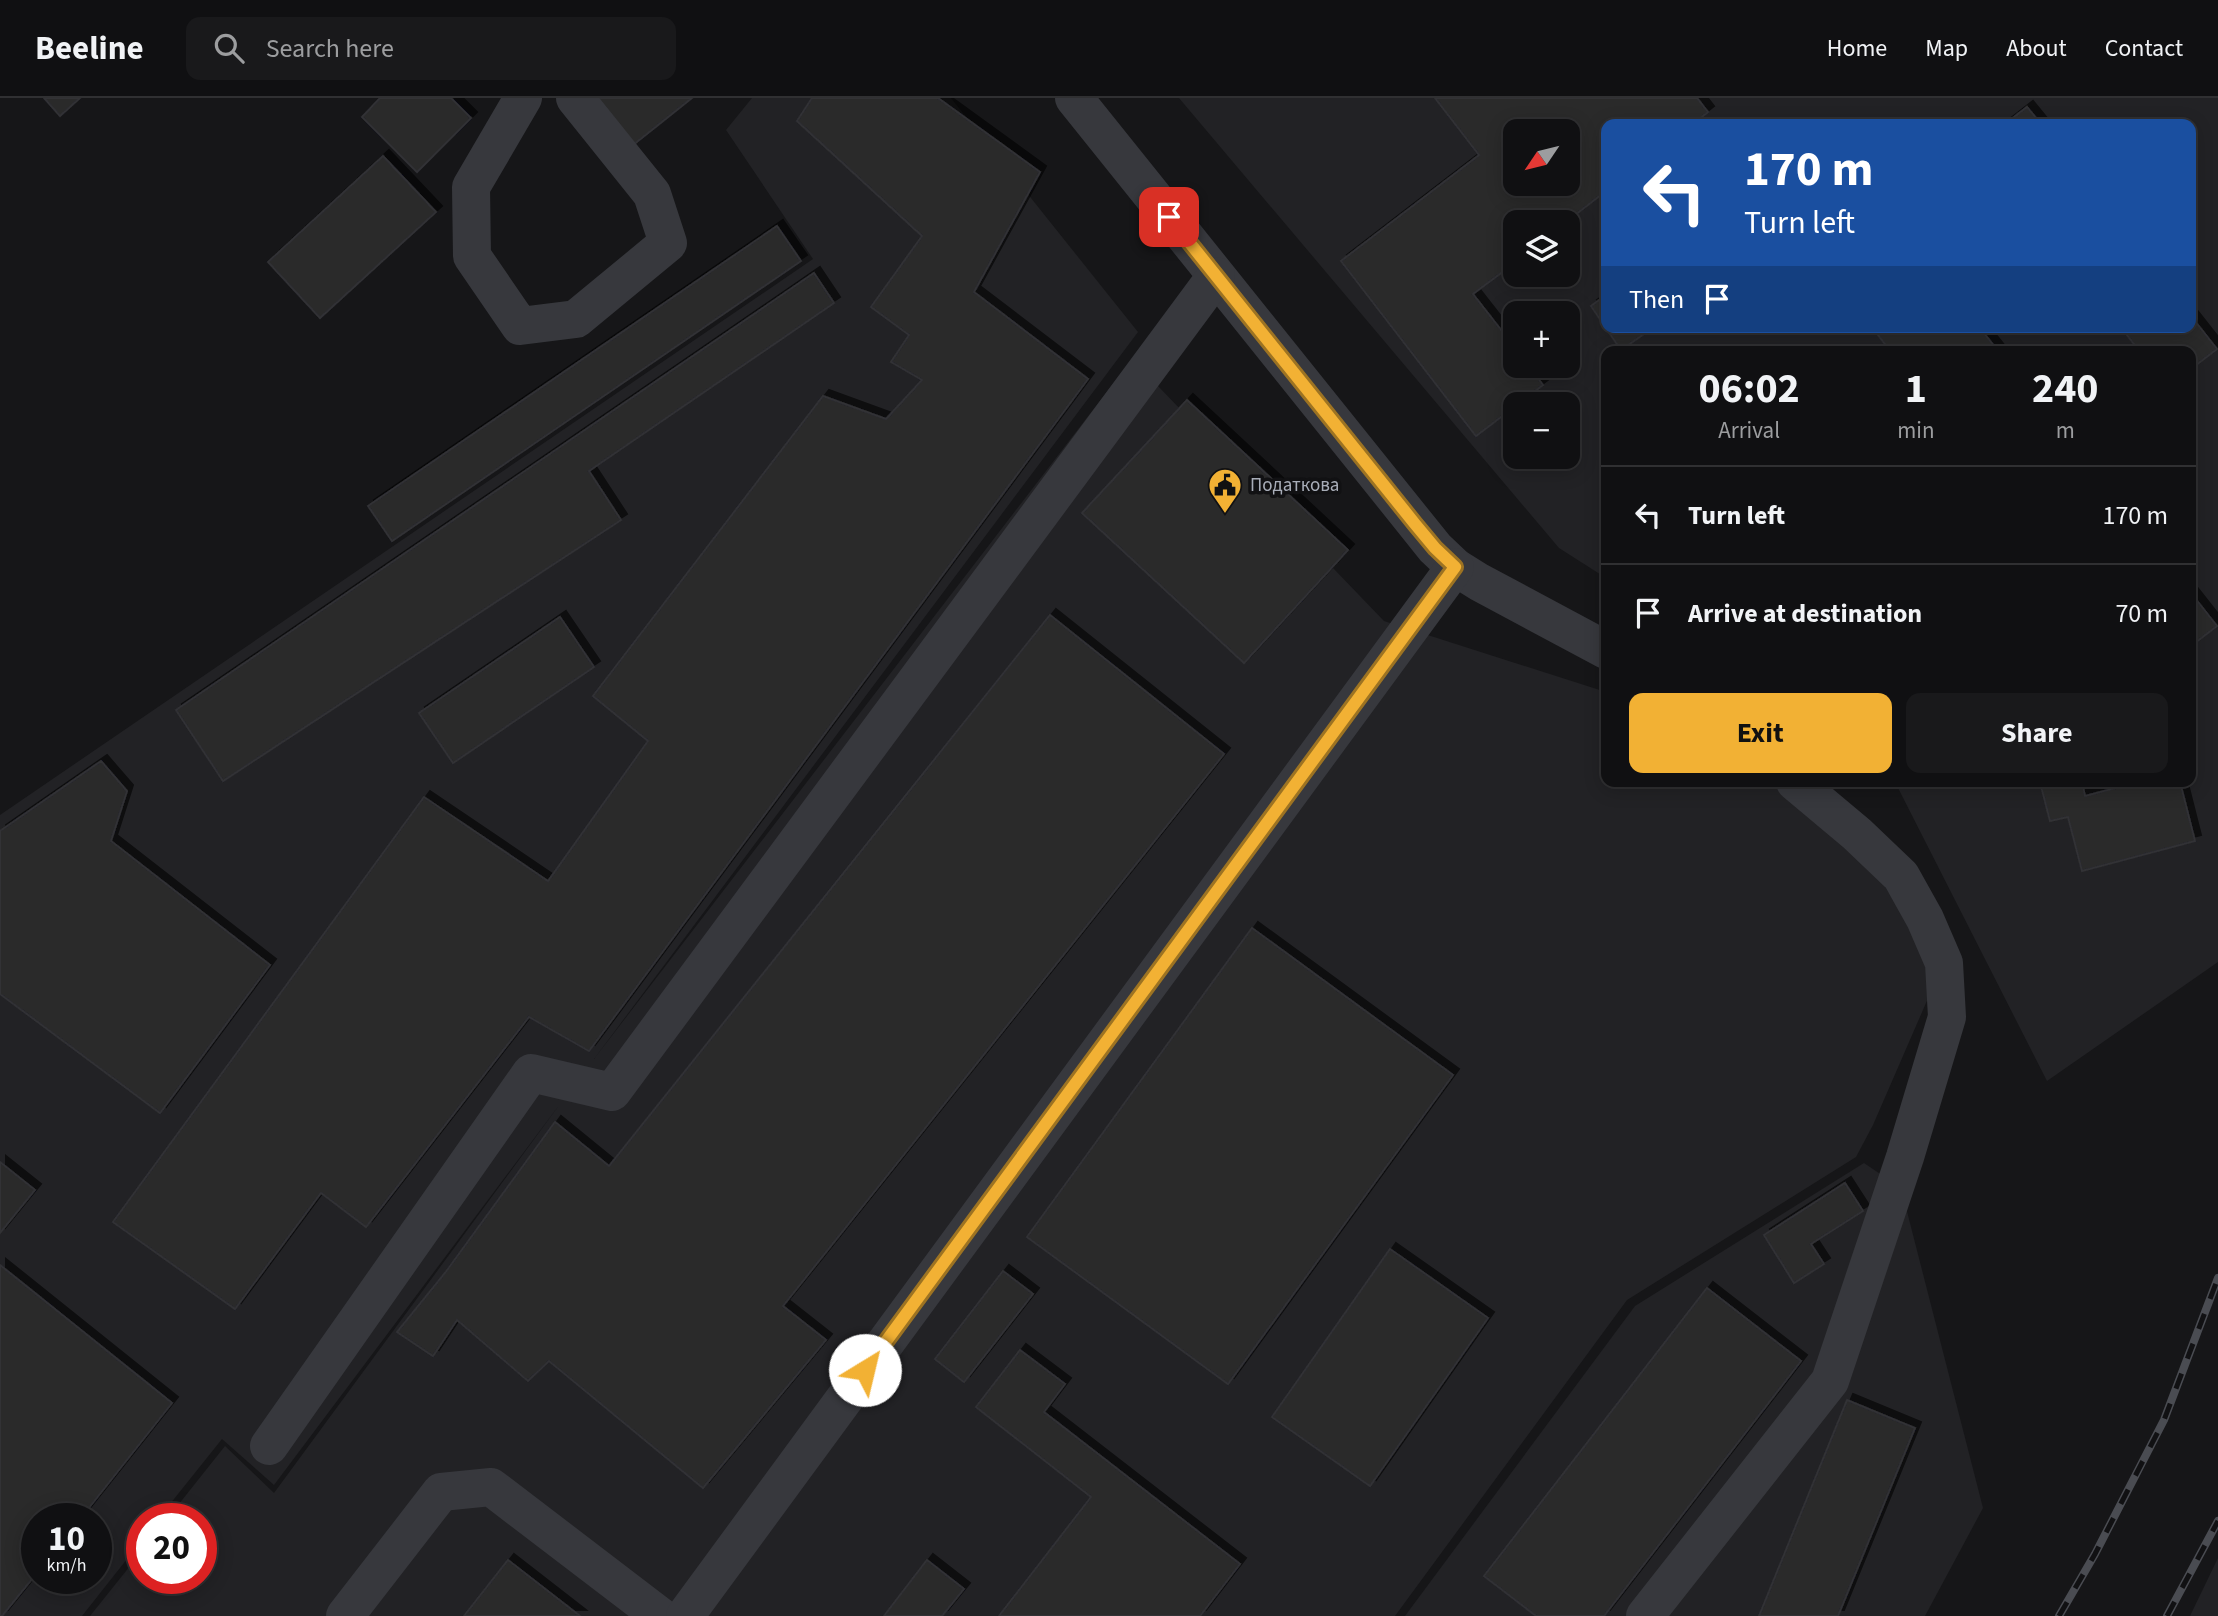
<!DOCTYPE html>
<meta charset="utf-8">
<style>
:root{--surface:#101012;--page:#19191b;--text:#f1f3f6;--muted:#9c9d9f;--line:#303032;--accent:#f2b134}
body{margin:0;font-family:"Source Sans 3",sans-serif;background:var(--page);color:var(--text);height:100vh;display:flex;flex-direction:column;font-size:26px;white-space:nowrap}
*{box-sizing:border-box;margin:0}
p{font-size:23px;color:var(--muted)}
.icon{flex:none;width:38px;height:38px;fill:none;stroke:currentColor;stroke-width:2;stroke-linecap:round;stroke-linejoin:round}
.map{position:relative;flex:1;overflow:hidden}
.sheet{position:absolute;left:1601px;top:248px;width:595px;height:441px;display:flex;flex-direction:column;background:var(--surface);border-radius:14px;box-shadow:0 4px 18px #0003,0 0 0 2px var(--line)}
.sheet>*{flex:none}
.guide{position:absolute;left:1601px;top:21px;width:595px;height:214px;border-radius:14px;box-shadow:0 4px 18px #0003,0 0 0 2px var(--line);background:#1a4fa0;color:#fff;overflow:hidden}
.needle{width:46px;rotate:235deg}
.buttons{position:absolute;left:1503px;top:21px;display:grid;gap:14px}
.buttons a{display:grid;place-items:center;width:77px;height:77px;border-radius:14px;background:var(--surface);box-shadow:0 4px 18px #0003,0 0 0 2px var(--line);font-size:35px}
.speed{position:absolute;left:21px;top:1405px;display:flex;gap:14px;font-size:35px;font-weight:700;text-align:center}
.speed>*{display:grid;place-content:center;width:91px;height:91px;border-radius:50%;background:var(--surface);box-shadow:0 4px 18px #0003,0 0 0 2px var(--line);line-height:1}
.speed small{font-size:18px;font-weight:400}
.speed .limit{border:10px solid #d22;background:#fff;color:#111}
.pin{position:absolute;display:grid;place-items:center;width:60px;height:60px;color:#fff;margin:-30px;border-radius:14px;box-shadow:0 4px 10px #0006}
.me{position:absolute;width:77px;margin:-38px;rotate:36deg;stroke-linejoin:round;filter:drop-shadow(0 0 5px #0008)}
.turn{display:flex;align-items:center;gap:24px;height:147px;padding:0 28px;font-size:32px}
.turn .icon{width:91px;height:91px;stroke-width:2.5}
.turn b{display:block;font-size:49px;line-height:60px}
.then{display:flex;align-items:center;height:66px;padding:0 28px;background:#0003;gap:14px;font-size:26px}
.eta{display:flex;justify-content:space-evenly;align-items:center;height:119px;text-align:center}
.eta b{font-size:42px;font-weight:700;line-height:49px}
.action{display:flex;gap:14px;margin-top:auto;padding:14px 28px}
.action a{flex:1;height:80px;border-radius:14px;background:var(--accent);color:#111;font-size:28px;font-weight:700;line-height:80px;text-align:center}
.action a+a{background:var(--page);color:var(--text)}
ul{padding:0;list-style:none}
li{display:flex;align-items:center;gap:21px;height:98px;padding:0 28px;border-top:2px solid var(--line)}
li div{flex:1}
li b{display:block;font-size:26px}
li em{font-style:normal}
header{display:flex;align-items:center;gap:42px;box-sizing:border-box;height:98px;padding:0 35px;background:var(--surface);border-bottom:2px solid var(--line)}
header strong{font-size:33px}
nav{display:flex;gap:38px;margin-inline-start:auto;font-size:24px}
.search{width:490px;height:63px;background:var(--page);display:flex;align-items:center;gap:18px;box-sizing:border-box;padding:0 24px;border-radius:14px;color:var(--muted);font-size:26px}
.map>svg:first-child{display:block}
.built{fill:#222225;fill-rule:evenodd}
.building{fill:#29292c;stroke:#303034;stroke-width:2;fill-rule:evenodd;filter:url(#shadow)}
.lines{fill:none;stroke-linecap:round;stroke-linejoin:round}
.minor{stroke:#37383d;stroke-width:38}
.rail-casing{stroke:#4a4c52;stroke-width:8}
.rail{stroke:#111113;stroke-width:5;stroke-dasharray:16;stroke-linecap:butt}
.route-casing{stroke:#9d7322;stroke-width:18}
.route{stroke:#f2b134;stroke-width:12}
.labels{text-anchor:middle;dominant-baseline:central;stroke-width:7;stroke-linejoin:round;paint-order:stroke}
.poi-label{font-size:19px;fill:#a8adb8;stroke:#111113;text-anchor:start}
</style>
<header>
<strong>Beeline</strong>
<div class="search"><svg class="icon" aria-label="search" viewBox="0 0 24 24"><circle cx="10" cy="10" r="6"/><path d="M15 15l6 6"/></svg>Search here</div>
<nav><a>Home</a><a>Map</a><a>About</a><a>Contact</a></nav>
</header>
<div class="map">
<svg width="2218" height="1518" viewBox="0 0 2218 1518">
<defs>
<filter id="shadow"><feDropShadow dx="6" dy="-6" stdDeviation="0" flood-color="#0009"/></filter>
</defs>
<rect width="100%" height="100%" fill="#161618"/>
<g class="built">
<path d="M752 0H951L1138 234 594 961 1132 261 1384 523 1606 594V684H1776L1856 742 1939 875 1873 1027 1856 1059 1627 1202 1395 1518H90L142 1453V1480H201V1421H167L225 1348 274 1395 560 1006 274 1387 222 1341 158 1421H142V1442L82 1518H0V717L813 161 726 32ZM37 1421H96V1480H37Z"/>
<path d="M1179 0H2218V864L2047 983 1895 684H2191V254H1606V480L1559 450ZM1606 26H2191V229H1606ZM1516 33H1568V86H1516ZM1516 124H1568V177H1516ZM1516 215H1568V268H1516ZM1516 306H1568V359H1516Z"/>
<path d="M1864 1065 1901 1090 1983 1410 1925 1518H1405L1635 1208Z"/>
<path d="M2218 1460V1518H2190Z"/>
</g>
<g class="building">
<path d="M44 0H80L60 18Z"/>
<path d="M380 0H451L471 20 417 74 362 19Z"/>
<path d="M597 0H692L633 47Z"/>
<path d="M812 0H938L1040 74 974 194 1088 281 589 953 529 919 366 1129 321 1095 235 1211 113 1124 424 699 548 783 648 643 593 598 823 298 886 321 922 282 891 264 909 237 871 209 922 138 797 23Z"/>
<path d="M1435 0H1697L1708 14 1693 26H1606V93L1566 124H1516V164L1473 196 1516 251V268H1529L1543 287 1476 338 1341 163 1479 57ZM1516 33H1568V86H1516Z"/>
<path d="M2027 9 2041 26H2005Z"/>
<path d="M383 58 436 114 320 220 268 164Z"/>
<path d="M777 128 801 163 392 443 368 408Z"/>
<path d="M814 175 834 205 589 373 621 422 223 683 176 612Z"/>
<path d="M1606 197V229H1654L1621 252 1591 208Z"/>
<path d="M2191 218 2217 251 2191 271V254H2140L2121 229H2191Z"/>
<path d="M1872 229H1979L1999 254H1891Z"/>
<path d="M1187 302 1348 452 1244 565 1082 415Z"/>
<path d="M2191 495 2217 528 2191 548Z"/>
<path d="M1050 517 1224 656 783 1208 826 1242 703 1390 549 1263 528 1283 457 1222 433 1258 397 1234 445 1175 555 1024 609 1068Z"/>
<path d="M560 519 594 569 453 665 419 615Z"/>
<path d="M101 663 127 693 111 743 270 867 160 1015 0 896V733Z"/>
<path d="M2040 684H2082L2085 698 2138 684H2180L2195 743 2082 773 2068 719 2050 723Z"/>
<path d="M1252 830 1453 977 1228 1286 1027 1139Z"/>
<path d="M0 1064 35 1092 0 1135Z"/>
<path d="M1845 1085 1863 1113 1811 1146 1824 1166 1794 1185 1764 1137Z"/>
<path d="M1390 1151 1488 1220 1370 1388 1272 1319Z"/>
<path d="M0 1167 172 1305 80 1421H37V1475L2 1518H0Z"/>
<path d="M1003 1173 1033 1196 964 1284 935 1261Z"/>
<path d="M1707 1190 1801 1263 1604 1518H1536L1484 1478Z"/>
<path d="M1020 1252 1065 1286 1044 1314 1240 1466 1200 1518H999L1091 1399 976 1309Z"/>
<path d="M1847 1302 1915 1330 1838 1518H1759Z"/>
<path d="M508 1462 580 1518H464Z"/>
<path d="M927 1462 964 1491 942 1518H884Z"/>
</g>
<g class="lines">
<g class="minor">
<path d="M523 0 471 89 472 158 520 228 576 221 668 145 652 96 575 0"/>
<path d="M1074 0 1435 450 1455 469 1479 484 1606 552"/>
<path d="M269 1348 531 975 612 994 1216 178"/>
<path d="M345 1518 441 1394 491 1389 660 1518"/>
<path d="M685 1518 1455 469"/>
<path d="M1645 1518 1830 1283 1905 1059 1947 919 1944 865 1925 821 1901 778 1857 736 1795 684"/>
</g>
<defs>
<g id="rail">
<path d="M2059 1518 2095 1456 2164 1322 2218 1180"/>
<path d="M2167 1518 2218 1423"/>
</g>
</defs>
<use href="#rail" class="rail-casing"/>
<use href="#rail" class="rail"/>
</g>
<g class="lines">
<defs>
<path id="route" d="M865 1272 1455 469 1435 450 1415 426 1169 119"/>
</defs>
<use href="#route" class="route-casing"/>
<use href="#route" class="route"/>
</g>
<defs>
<symbol id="civic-pin" viewBox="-11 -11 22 30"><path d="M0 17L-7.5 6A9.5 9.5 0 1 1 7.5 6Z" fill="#f2b134" stroke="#111113"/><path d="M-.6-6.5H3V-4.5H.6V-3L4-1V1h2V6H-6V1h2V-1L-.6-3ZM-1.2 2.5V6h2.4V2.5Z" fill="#111"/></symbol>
</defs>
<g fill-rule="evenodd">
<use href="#civic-pin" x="1206" y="368" width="38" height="52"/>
</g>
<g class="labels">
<g class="poi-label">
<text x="1250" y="387">Податкова</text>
</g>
</g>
</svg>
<div class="buttons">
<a><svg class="needle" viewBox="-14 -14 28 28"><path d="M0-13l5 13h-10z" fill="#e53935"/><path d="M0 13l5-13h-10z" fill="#9c9d9f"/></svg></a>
<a><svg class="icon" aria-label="layers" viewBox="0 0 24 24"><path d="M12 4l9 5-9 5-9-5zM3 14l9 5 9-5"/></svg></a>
<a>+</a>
<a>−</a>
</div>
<div class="speed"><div>10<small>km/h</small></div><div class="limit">20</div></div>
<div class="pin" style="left:1169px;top:119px;background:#d93025"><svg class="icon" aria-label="arrive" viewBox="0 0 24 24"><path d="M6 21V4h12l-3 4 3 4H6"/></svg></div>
<svg class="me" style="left:865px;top:1272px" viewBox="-20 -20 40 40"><circle r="19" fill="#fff"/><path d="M0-13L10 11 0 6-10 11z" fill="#f2b134"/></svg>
<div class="guide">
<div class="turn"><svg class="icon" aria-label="left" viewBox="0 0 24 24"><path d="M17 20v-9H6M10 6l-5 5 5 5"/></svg><div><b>170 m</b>Turn left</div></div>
<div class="then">Then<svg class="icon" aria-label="arrive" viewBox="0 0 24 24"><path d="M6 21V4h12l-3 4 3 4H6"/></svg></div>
</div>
<section class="sheet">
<div class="eta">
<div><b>06:02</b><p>Arrival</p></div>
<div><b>1</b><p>min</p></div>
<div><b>240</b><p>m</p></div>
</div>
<ul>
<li><svg class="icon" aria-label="left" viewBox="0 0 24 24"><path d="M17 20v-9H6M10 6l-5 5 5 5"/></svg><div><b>Turn left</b></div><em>170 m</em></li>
<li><svg class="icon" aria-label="arrive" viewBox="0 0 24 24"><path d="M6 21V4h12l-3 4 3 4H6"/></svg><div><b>Arrive at destination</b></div><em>70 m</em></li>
</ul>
<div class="action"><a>Exit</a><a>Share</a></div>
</section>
</div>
